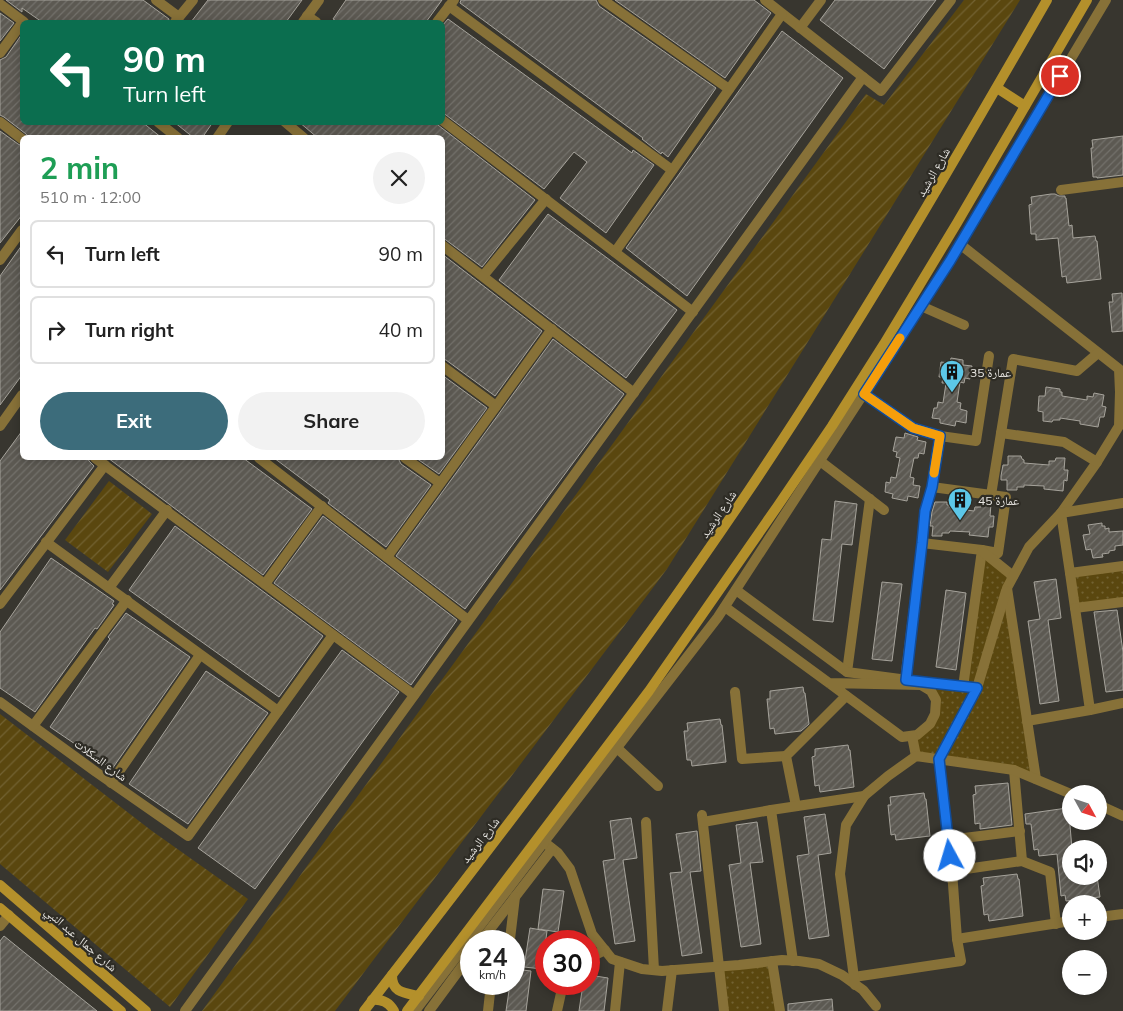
<!DOCTYPE html>
<meta charset="utf-8">
<style>
:root{--surface:#fff;--page:#f2f2f2;--text:#222;--muted:#767676;--line:#e0e0e0;--accent:#3c6c7b}
body{margin:0;font-family:Mulish,"Noto Naskh Arabic",sans-serif;background:var(--page);color:var(--text);height:100vh;display:flex;flex-direction:column;font-size:19px;white-space:nowrap}
*{box-sizing:border-box;margin:0}
p{font-size:16px;color:var(--muted)}
.icon{flex:none;width:28px;height:28px;fill:none;stroke:currentColor;stroke-width:2;stroke-linecap:round;stroke-linejoin:round}
.map{position:relative;flex:1;overflow:hidden}
.details{position:absolute;left:20px;top:135px;width:425px;height:325px;display:flex;flex-direction:column;background:var(--surface);border-radius:8px;box-shadow:0 2px 8px #0003}
.details>*{flex:none}
.banner{position:absolute;left:20px;top:20px;width:425px;height:105px;border-radius:8px;box-shadow:0 2px 8px #0003;background:#0b6e4f;color:#fff;overflow:hidden}
.needle{width:32px;rotate:130deg}
.fabs{position:absolute;left:1062px;top:785px;display:grid;gap:10px}
.fabs a{display:grid;place-items:center;width:45px;height:45px;border-radius:50%;background:var(--surface);box-shadow:0 2px 8px #0003;font-size:25px}
.speed{position:absolute;left:460px;top:930px;display:flex;gap:10px;font-size:25px;font-weight:700;text-align:center}
.speed>*{display:grid;place-content:center;width:65px;height:65px;border-radius:50%;background:var(--surface);box-shadow:0 2px 8px #0003;line-height:1}
.speed small{font-size:12px;font-weight:400}
.speed .limit{border:8px solid #d22;background:#fff;color:#111}
.pin{position:absolute;display:grid;place-items:center;width:42px;height:42px;color:#fff;margin:-21px;border:2px solid #fff;border-radius:50%;box-shadow:0 1px 5px #0007}
.me{position:absolute;width:55px;margin:-28px;rotate:354deg;stroke-linejoin:round;filter:drop-shadow(0 0 4px #0008)}
.turn{display:flex;align-items:center;gap:18px;height:105px;padding:0 20px;font-size:22px}
.turn .icon{width:65px;height:65px;stroke-width:2.5}
.turn b{display:block;font-size:35px;line-height:42px}
.round{display:grid;place-items:center;flex:none;width:52px;height:52px;border-radius:26px;background:var(--page)}
.head{display:flex;align-items:center;justify-content:space-between;height:85px;padding:0 20px}
h1{font-size:30px;font-weight:700;line-height:38px;color:#1e9e55}
.cta{display:flex;gap:10px;margin-top:auto;padding:10px 20px}
.cta a{flex:1;height:58px;border-radius:30px;background:var(--accent);color:#fff;font-size:20px;font-weight:700;line-height:58px;text-align:center}
.cta a+a{background:var(--page);color:var(--text)}
ul{padding:0;list-style:none}
li{display:flex;align-items:center;gap:15px;height:68px;margin:0 10px 8px;padding:0 10px;border:2px solid var(--line);border-radius:8px}
li div{flex:1}
li b{display:block;font-size:19px}
li em{font-style:normal}
.map>svg:first-child{display:block}
.grass{fill:url(#grass-dots)}
.garden{fill:url(#garden-furrows)}
.building{fill:url(#building-hatch);stroke:#a6a39b}
.lines{fill:none;stroke-linecap:round;stroke-linejoin:round}
.street{stroke:#877138;stroke-width:10}
.secondary{stroke:#b4902b;stroke-width:10}
.route-casing{stroke:#114b97;stroke-width:12}
.route{stroke:#1a73e8;stroke-width:9}
.slow{stroke:#f59e0b;stroke-width:9}
.labels{text-anchor:middle;dominant-baseline:central;stroke-width:4.5;stroke-linejoin:round;paint-order:stroke}
.street-label{font-size:12px;fill:#e9e7e3;stroke:#2e2c25}
.poi-label{font-size:12px;fill:#e9e7e3;stroke:#2e2c25;text-anchor:start}
</style>
<div class="map">
<svg width="1123" height="1011" viewBox="0 0 1123 1011">
<defs>
<pattern id="grass-dots" width="8" height="8" patternUnits="userSpaceOnUse" patternTransform="scale(1.25)"><rect width="8" height="8" fill="#5a470f"/><path d="M2 2h.1M6 6h.1" fill="none" stroke="#726232" stroke-width="1.8" stroke-linecap="round"/></pattern>
<pattern id="garden-furrows" width="10" height="10" patternUnits="userSpaceOnUse" patternTransform="scale(1.25)"><rect width="10" height="10" fill="#5a470f"/><path d="M-1 1l2-2M0 10L10 0M9 11l2-2" fill="none" stroke="#726232"/></pattern>
<pattern id="building-hatch" width="6" height="6" patternUnits="userSpaceOnUse" patternTransform="scale(1.25)"><rect width="6" height="6" fill="#5c5952"/><path d="M-1 1l2-2M0 6l6-6M5 7l2-2" fill="none" stroke="#73716b"/></pattern>
</defs>
<rect width="100%" height="100%" fill="#38362f"/>
<g class="grass">
<path d="M982 550 1013 576 1007 588 1036 779 916 756 912 736 930 724 936 700 921 685 963 686Z"/>
<path d="M1123 566V602L1075 608 1070 573Z"/>
<path d="M772 961 780 1011H724L719 967Z"/>
</g>
<g class="garden">
<path d="M964 0H1020L667 569 335 1011H202L866 94 884 105Z"/>
<path d="M109 481 152 514 108 572 65 540Z"/>
<path d="M0 714 152 831 248 899 170 1007 0 864Z"/>
</g>
<g class="building">
<path d="M6 0H143L169 19 168 22H42L22 8V12Z"/>
<path d="M208 0H302L286 22H191Z"/>
<path d="M346 0H442L426 22H338L333 19Z"/>
<path d="M461 0H596L599 6 716 88 668 157 662 152 661 154 642 139 643 138 460 3Z"/>
<path d="M615 0H754L771 13 725 78Z"/>
<path d="M835 0H936L884 69 820 20Z"/>
<path d="M0 13 14 23 0 41Z"/>
<path d="M448 19 632 153 633 150 654 165 606 233 560 198 587 162 574 152 544 189 446 115 442 113V26Z"/>
<path d="M782 31 843 78 687 296 626 248Z"/>
<path d="M22 34V122H142L162 138H29L26 134 4 117 0 115V60L6 57Z"/>
<path d="M174 122H213L202 138H194Z"/>
<path d="M299 122H436L438 125 535 200 482 267 446 240 442 238V138H318Z"/>
<path d="M0 131 18 144 22 146V215L0 243Z"/>
<path d="M1123 136V175L1097 178V177H1093L1091 148H1093L1092 140Z"/>
<path d="M1051 194H1055L1059 196H1065V198H1066L1069 226 1072 225 1073 238 1095 236 1096 241H1097L1101 279 1067 283 1066 276 1062 277 1058 238 1036 240V234H1031L1029 205 1032 204 1031 197Z"/>
<path d="M548 214 677 310 626 378 499 280Z"/>
<path d="M22 245V375L0 405V276Z"/>
<path d="M442 254 542 331 495 396 446 360 442 359Z"/>
<path d="M1122 293 1123 331 1112 332 1109 302H1113L1112 294Z"/>
<path d="M553 339 624 394 465 609 396 556Z"/>
<path d="M951 358 963 360V365L972 366 970 379 965 378 964 383 960 382 957 402 961 403 960 409 967 411 966 423 956 421 955 426 940 423V419L932 418 934 408H937L938 402 943 403 946 383H942L943 377H939L941 362 950 363Z"/>
<path d="M442 375 487 408 439 474 416 458H442Z"/>
<path d="M1046 387 1060 389V392H1062V396L1087 400V396L1093 397 1094 393 1104 395 1102 406 1106 407 1104 417H1100L1098 427 1080 424V421L1060 418V420H1053L1052 422 1043 421V412L1038 411 1039 396H1045Z"/>
<path d="M22 431V458H88L89 461 94 466 0 590V461Z"/>
<path d="M905 433 918 437 917 440 926 442 924 454 919 453 918 458H914L910 477 914 478 913 485 920 486 918 498 908 496 907 501 892 498 893 494 885 492 886 482 890 483 891 477 896 478 900 458 896 457 897 452 893 451 896 437 904 438Z"/>
<path d="M1008 456H1021L1022 459 1024 460V463L1049 465V461H1055L1056 458H1065L1064 470H1068L1067 481 1064 480 1063 491 1044 489V486L1024 485V487H1017V490H1007V480H1001V476L1003 465H1008Z"/>
<path d="M108 458H243L312 509 263 575Z"/>
<path d="M274 458H398L401 464 431 485 386 547 328 503 330 500Z"/>
<path d="M835 501 857 504 852 545 842 544 833 622 813 620 822 539 831 540Z"/>
<path d="M935 502H947V505H950V508L974 511 975 507H981L982 503 991 504 990 516H994L993 527H989L988 537 969 535 970 532 950 531 949 533H942V536H932L933 526H930L932 512Z"/>
<path d="M323 516 457 620 411 685 274 583Z"/>
<path d="M1102 523V526H1105V529L1109 528V532L1123 531V545L1115 546V550L1109 551V553L1102 554 1103 557 1093 558 1091 549 1086 550 1083 535 1090 534 1088 525Z"/>
<path d="M175 526 323 636 279 697 129 590Z"/>
<path d="M51 558 114 601 112 604 114 605 97 629 95 628 35 712 0 688V632Z"/>
<path d="M1056 579 1061 618 1048 620 1059 701 1040 704 1028 621 1040 619 1034 582Z"/>
<path d="M882 582 902 584 892 661 872 659Z"/>
<path d="M946 590 966 593 956 670 936 667Z"/>
<path d="M1117 610 1123 652V690L1106 692 1094 612Z"/>
<path d="M126 613 190 657 112 769 50 727 110 639 108 637Z"/>
<path d="M342 650 399 692 255 889 198 848Z"/>
<path d="M206 671 268 713 188 824 129 784Z"/>
<path d="M803 687 804 693H805L809 724 801 731 775 734 774 728 770 729 767 699H770V691Z"/>
<path d="M720 719 721 725H722L726 762 692 766 691 760H687L684 731H688L687 723Z"/>
<path d="M848 745 849 750H850L854 787 820 792 819 785 815 786 812 757 815 756V749Z"/>
<path d="M1008 783 1012 825 980 829V823L975 824 973 795 976 794 975 786Z"/>
<path d="M924 793 925 799H926L930 836 896 840 895 834 891 835 888 805H891L890 797Z"/>
<path d="M1067 808 1068 814H1069L1072 849H1071V876H1097L1100 897 1066 901 1065 895 1061 896 1057 854 1039 856 1038 849 1034 850 1031 824H1026L1025 814Z"/>
<path d="M825 814 831 853 818 855 829 936 809 939 797 856 809 854 804 817Z"/>
<path d="M631 818 637 858 623 860 635 941 615 944 603 861 615 859 610 821Z"/>
<path d="M757 822 763 862 750 863 761 944 741 947 729 865 741 863 736 825Z"/>
<path d="M697 831 701 871 690 872 702 953 682 956 670 873 682 872 676 834Z"/>
<path d="M1017 874 1018 879H1019L1023 916 989 921 988 914 984 915 981 886 984 885 983 878Z"/>
<path d="M543 889 564 891 558 932 538 929Z"/>
<path d="M530 928 547 931 542 969 524 967Z"/>
<path d="M4 936 67 987 97 1011H0V941Z"/>
<path d="M514 969 531 971 526 1011H506L510 984H514Z"/>
<path d="M589 975 608 978 604 1011H579L583 984H589Z"/>
<path d="M832 999 833 1011H788V1004Z"/>
</g>
<g class="lines">
<g class="street">
<path d="M156 0 179 17"/>
<path d="M603 0 729 89"/>
<path d="M765 0 863 77"/>
<path d="M0 4 24 22"/>
<path d="M449 6 672 170"/>
<path d="M307 16 316 22"/>
<path d="M175 22 193 0"/>
<path d="M303 22 319 0"/>
<path d="M437 22 454 0"/>
<path d="M800 28 821 0"/>
<path d="M0 53 22 23"/>
<path d="M442 120 693 312"/>
<path d="M0 122 22 139"/>
<path d="M158 122 178 138"/>
<path d="M285 122 304 138"/>
<path d="M217 138 228 122"/>
<path d="M1061 190 1123 182"/>
<path d="M442 245 634 393"/>
<path d="M961 245 1119 369 1120 392 1119 426 1097 462 1061 513 1070 573 1123 566"/>
<path d="M615 252 782 14"/>
<path d="M0 260 22 230"/>
<path d="M483 276 546 199"/>
<path d="M921 306 964 325"/>
<path d="M989 356 976 441 940 436 932 487 991 495"/>
<path d="M442 366 496 406"/>
<path d="M864 394 913 428 940 436"/>
<path d="M0 426 22 395"/>
<path d="M1001 433 1064 442 1097 462"/>
<path d="M95 458 414 695"/>
<path d="M259 458 468 620"/>
<path d="M405 458 440 483"/>
<path d="M820 461 884 510"/>
<path d="M932 487 925 511 922 543 905 680 963 687"/>
<path d="M870 499 847 672 900 679"/>
<path d="M46 542 278 711"/>
<path d="M922 543 982 550 963 687H968"/>
<path d="M982 550 998 553 1006 497 991 495 1013 359 1077 371 1098 353"/>
<path d="M982 551 1013 576"/>
<path d="M387 557 552 329"/>
<path d="M1070 573 1075 608 1123 602"/>
<path d="M265 584 322 506"/>
<path d="M109 588 167 510"/>
<path d="M736 590 847 672"/>
<path d="M0 604 105 465"/>
<path d="M725 607 829 683 902 737 917 735 930 724 935 714 936 700 931 691 921 685 829 683"/>
<path d="M1075 608 1090 710 1123 703"/>
<path d="M735 692 742 759 786 756"/>
<path d="M0 702 96 772 188 836 333 635"/>
<path d="M1027 721 1090 710"/>
<path d="M33 726 127 600"/>
<path d="M912 736 916 756"/>
<path d="M617 748 658 786"/>
<path d="M1014 770 1022 861"/>
<path d="M1036 779 1007 588 1029 547 1061 513 1123 503"/>
<path d="M111 783 200 655"/>
<path d="M1099 805 1123 816"/>
<path d="M796 806 786 756 846 696"/>
<path d="M771 810 864 796"/>
<path d="M702 815 724 1011"/>
<path d="M646 822 654 970"/>
<path d="M703 822 771 810 793 961"/>
<path d="M948 840 1020 831"/>
<path d="M544 842 558 853 570 869 592 934 612 959 642 969 662 971 739 965 782 960 799 961 819 964 842 975 863 990 876 1006"/>
<path d="M952 871 939 759 977 688 1006 591"/>
<path d="M1099 917 1123 914"/>
<path d="M0 926 9 915"/>
<path d="M957 939 952 871 1022 861 1050 872 1056 924"/>
<path d="M481 941 552 849"/>
<path d="M508 941 510 939 515 897"/>
<path d="M589 958 605 950"/>
<path d="M772 961 780 1011"/>
<path d="M854 977 961 961 957 939 1071 921"/>
<path d="M855 985 840 874 846 825 864 796 888 776 916 756 1014 770 1071 794"/>
<path d="M185 1011 863 77 881 91 951 0"/>
<path d="M415 1011 544 842 718 617 950 261 1106 0"/>
<path d="M429 1011 471 954"/>
<path d="M488 1011 491 984"/>
<path d="M557 1011 563 984"/>
<path d="M615 1011 620 962"/>
<path d="M667 1011 672 970"/>
</g>
<g class="secondary">
<path d="M997 88 1025 106"/>
<path d="M0 885 146 1011"/>
<path d="M0 908 121 1011"/>
<path d="M392 975C392 993 404 993 419 996"/>
<path d="M372 1000C382 999 389 1002 394 1011"/>
<path d="M364 1011C496 841 627 671 747 493 855 333 951 167 1047 0"/>
<path d="M407 1011 649 691 777 507 832 426 884 344 957 223 1087 0"/>
</g>
</g>
<g class="lines">
<defs>
<path id="route" d="M950 856 939 759 977 688 906 680 922 543 925 511 932 487 940 436 913 428 864 394 950 261 1060 76"/>
</defs>
<use href="#route" class="route-casing"/>
<use href="#route" class="route"/>
<path class="slow" d="M900 338 864 394 913 428 940 436 934 473"/>
</g>
<defs>
<symbol id="building-pin" viewBox="-11 -11 22 30"><path d="M0 17L-7.5 6A9.5 9.5 0 1 1 7.5 6Z" fill="#5cc7e8" stroke="#2e2c25"/><path d="M-4-6H4V6H1V3H-1V6H-4ZM-2.5-4.3h1.7v1.8h-1.7ZM.8-4.3h1.7v1.8H.8ZM-2.5-1h1.7V.8h-1.7ZM.8-1h1.7V.8H.8Z" fill="#111"/></symbol>
</defs>
<g fill-rule="evenodd">
<use href="#building-pin" x="938" y="358" width="28" height="38"/>
<use href="#building-pin" x="946" y="486" width="28" height="38"/>
</g>
<g class="labels">
<g class="street-label">
<text transform="translate(933 172) rotate(-60)">شارع الرشيد</text>
<text transform="translate(718 514) rotate(-56)">شارع الرشيد</text>
<text transform="translate(101 760) rotate(36)">شارع السكلات</text>
<text transform="translate(480 840) rotate(-52)">شارع الرشيد</text>
<text transform="translate(81 939) rotate(41)">شارع جمال عبد النبي</text>
</g>
<g class="poi-label">
<text x="970" y="372">عمارة 35</text>
<text x="978" y="500">عمارة 45</text>
</g>
</g>
</svg>
<div class="fabs">
<a><svg class="needle" viewBox="-14 -14 28 28"><path d="M0-13l5 13h-10z" fill="#e53935"/><path d="M0 13l5-13h-10z" fill="#767676"/></svg></a>
<a><svg class="icon" aria-label="sound" viewBox="0 0 24 24"><path d="M4 9h4l5-4v14l-5-4H4zM17 9q2 3 0 6"/></svg></a>
<a>+</a>
<a>−</a>
</div>
<div class="speed"><div>24<small>km/h</small></div><div class="limit">30</div></div>
<div class="pin" style="left:1060px;top:76px;background:#d93025"><svg class="icon" aria-label="arrive" viewBox="0 0 24 24"><path d="M6 21V4h12l-3 4 3 4H6"/></svg></div>
<svg class="me" style="left:950px;top:856px" viewBox="-20 -20 40 40"><circle r="19" fill="#fff"/><path d="M0-13L10 11 0 6-10 11z" fill="#1a73e8"/></svg>
<div class="banner">
<div class="turn"><svg class="icon" aria-label="left" viewBox="0 0 24 24"><path d="M17 20v-9H6M10 6l-5 5 5 5"/></svg><div><b>90 m</b>Turn left</div></div>
</div>
<section class="details">
<div class="head"><div><h1>2 min</h1><p>510 m · 12:00</p></div><a class="round"><svg class="icon" aria-label="close" viewBox="0 0 24 24"><path d="M6 6l12 12M18 6L6 18"/></svg></a></div>
<ul>
<li><svg class="icon" aria-label="left" viewBox="0 0 24 24"><path d="M17 20v-9H6M10 6l-5 5 5 5"/></svg><div><b>Turn left</b></div><em>90 m</em></li>
<li><svg class="icon" aria-label="right" viewBox="0 0 24 24"><path d="M7 20v-9h11M14 6l5 5-5 5"/></svg><div><b>Turn right</b></div><em>40 m</em></li>
</ul>
<div class="cta"><a>Exit</a><a>Share</a></div>
</section>
</div>
